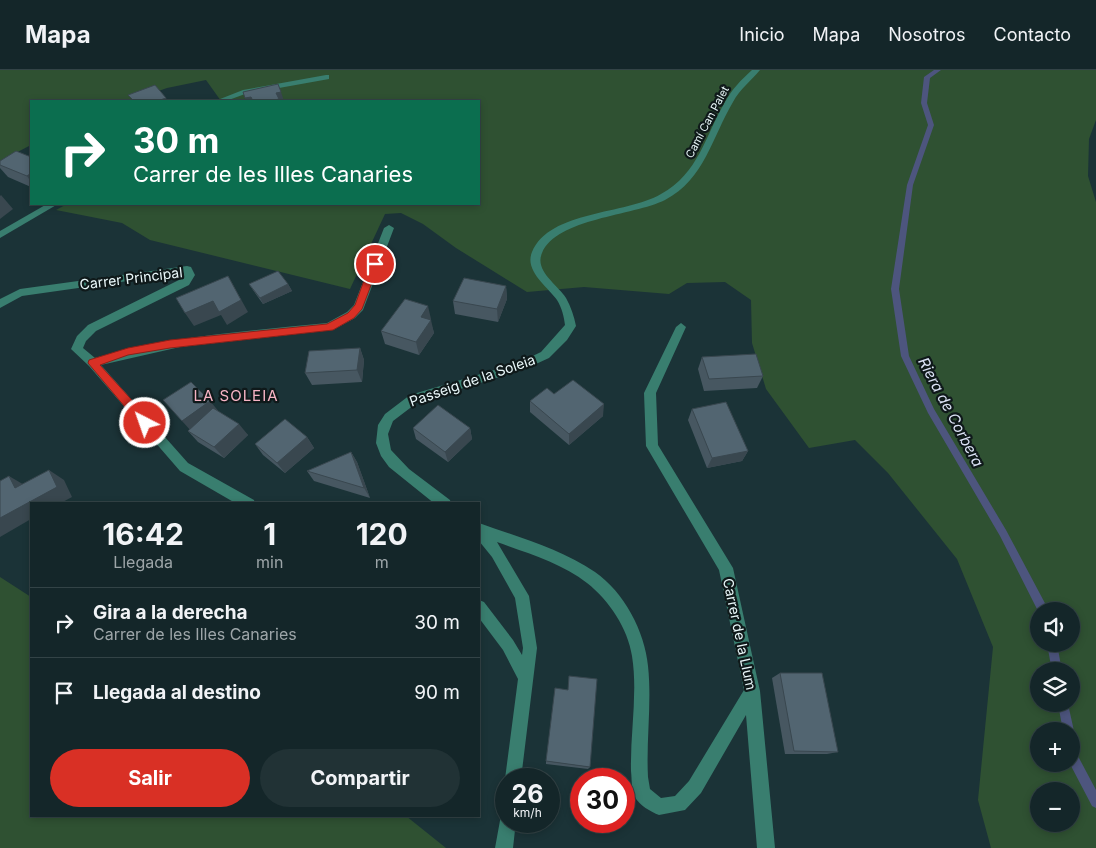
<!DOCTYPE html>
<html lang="es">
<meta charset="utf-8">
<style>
:root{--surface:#142629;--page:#213235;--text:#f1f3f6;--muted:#9da5a8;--line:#334346;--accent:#d93025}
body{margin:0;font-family:Inter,sans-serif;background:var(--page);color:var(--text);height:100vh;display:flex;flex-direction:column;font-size:19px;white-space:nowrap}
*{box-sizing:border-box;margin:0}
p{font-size:16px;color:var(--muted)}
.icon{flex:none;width:28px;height:28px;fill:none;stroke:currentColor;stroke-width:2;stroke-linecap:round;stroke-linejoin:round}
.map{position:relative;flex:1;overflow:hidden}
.side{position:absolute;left:30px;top:432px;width:450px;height:315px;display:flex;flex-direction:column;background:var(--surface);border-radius:0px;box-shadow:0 2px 8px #0003,0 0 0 1px var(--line)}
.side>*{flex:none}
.top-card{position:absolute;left:30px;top:30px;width:450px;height:105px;border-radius:0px;box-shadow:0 2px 8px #0003,0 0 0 1px var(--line);background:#0b6e4f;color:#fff;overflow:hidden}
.tools{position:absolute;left:1030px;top:532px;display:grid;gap:10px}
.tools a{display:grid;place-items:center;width:50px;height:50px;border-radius:50%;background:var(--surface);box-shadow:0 2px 8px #0003,0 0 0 1px var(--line);font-size:25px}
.speed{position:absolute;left:495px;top:698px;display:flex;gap:10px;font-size:25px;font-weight:700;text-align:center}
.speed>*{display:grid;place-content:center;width:65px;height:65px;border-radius:50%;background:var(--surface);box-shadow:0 2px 8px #0003,0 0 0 1px var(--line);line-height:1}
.speed small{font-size:12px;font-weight:400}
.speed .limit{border:8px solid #d22;background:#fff;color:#111}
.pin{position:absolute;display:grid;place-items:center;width:42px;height:42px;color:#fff;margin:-21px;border:2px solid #fff;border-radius:50%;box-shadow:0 1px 5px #0007}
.me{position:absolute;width:55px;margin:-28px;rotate:319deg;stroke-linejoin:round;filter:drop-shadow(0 0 4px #0008)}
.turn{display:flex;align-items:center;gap:18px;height:105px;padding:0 20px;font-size:22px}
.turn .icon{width:65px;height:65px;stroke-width:2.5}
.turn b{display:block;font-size:35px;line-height:42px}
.eta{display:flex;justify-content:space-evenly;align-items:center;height:85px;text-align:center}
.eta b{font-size:30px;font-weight:700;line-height:35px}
.button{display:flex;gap:10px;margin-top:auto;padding:10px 20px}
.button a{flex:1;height:58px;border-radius:30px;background:var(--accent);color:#fff;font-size:20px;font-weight:700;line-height:58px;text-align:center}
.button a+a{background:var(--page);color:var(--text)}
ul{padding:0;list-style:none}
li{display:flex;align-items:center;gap:15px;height:70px;padding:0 20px;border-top:1px solid var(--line)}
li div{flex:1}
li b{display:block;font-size:19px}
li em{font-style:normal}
header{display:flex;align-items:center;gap:30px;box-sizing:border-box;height:70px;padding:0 25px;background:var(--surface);border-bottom:1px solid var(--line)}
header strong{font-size:24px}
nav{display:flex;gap:28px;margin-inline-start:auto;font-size:18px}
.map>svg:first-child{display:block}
.green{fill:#2f5132;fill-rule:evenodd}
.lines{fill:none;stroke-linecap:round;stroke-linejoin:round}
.stream{fill:#4d557e;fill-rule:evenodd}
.minor{fill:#397e6f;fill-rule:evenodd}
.wall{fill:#475761}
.shaded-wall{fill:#39474f}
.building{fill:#526571;stroke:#39474f}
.route{fill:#d93025;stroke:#8d1f18}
.labels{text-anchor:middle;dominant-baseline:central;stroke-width:4.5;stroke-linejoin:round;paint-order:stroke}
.far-street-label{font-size:11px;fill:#e9f7f9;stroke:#0f191a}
.street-label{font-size:14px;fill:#e9f7f9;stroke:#0f191a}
.neighbourhood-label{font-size:15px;letter-spacing:1px;fill:#f7b4c5;stroke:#0f191a}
.water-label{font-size:15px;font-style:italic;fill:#dce3f6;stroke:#0f191a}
</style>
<header>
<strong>Mapa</strong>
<nav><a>Inicio</a><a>Mapa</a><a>Nosotros</a><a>Contacto</a></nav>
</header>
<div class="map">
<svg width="1096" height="778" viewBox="0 0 1096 778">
<rect width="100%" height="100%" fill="#1b3337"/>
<g class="green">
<path d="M0 0H1096V50L1089 69 1088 106 1096 132V778H991L978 730 993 577 957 489 888 403 855 370 809 378 766 319 752 273 751 230 725 212 687 213 669 224 584 217 527 222 456 178 423 154 401 143 385 144 350 219 150 170 122 153 56 140 67 134H479V31H221L206 10 167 18 130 31H31V75L0 91ZM1039 541H1071V574H1039ZM1039 601H1071V634H1039ZM1039 661H1071V694H1039ZM1039 721H1071V754H1039Z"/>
<path d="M0 507 31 527V746H406L446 778H0Z"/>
</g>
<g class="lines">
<g class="stream">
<path d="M934 0H941L930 8 927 33 934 55 913 115 899 219 909 286 934 339 1006 460 1047 537 1048 541H1039V543L1000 466 928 343 901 286 891 219 907 115 928 55 921 33 924 7Z"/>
<path d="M1047 574H1057L1062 601H1052Z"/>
<path d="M1058 634H1068L1074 661 1072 665 1071 661H1063Z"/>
<path d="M1071 670 1075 672 1079 688 1096 720V738L1092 736 1070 694Z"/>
</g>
<g class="minor">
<path d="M752 0H760C751 11 740 19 733 32 712 67 705 109 665 130 633 146 557 148 542 183 534 201 558 215 566 228 571 237 574 246 576 256L567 270 549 288 525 299 418 332 393 351 388 364 391 380 409 399 450 430 451 434H435L389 397 381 386 376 373 378 355 385 344 410 325 518 293 541 282 565 255C564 247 562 238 557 230 548 217 524 201 532 182 550 140 625 145 661 124 699 103 705 66 725 32 732 19 741 10 752 0Z"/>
<path d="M326 5H329V9L245 24 226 31H215L243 20Z"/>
<path d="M47 134H58L0 168V161Z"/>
<path d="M389 155 394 158 363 240 355 248 333 260 180 277 101 295 188 393 254 430 255 434H237L180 401 89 296 71 279 77 266 88 255 181 209 184 203 22 226 0 238V229L20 219 187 196 191 197 195 205 189 215 96 261 86 271 83 278 95 288C171 266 249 261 327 253L347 242 354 235 384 158Z"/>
<path d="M681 253 686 257 656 323 658 375 733 498 760 621 775 778H757L746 645 701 723 685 740 659 745C651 742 639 735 635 727 631 720 632 709 631 701 630 663 638 624 632 586 628 559 609 530 587 513 562 493 527 483 497 472L529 526 537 578 521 709H506V713L505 709 518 609 503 580 479 548V530L484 532 513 570 522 585 523 578 515 528 492 487 479 471V453C518 467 561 479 595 502 624 522 645 562 648 596 652 633 646 670 648 707L650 719 661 728 675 726 689 711 744 620 719 500 646 376 644 323 676 257Z"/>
<path d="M506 743V751H516L513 778H495L501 745Z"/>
</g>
</g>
<g class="wall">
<path d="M31 87V117L8 107 0 98V91Z"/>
<path d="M249 214H288L292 221 263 234 253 220Z"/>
<path d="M506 216 507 229 498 252 455 244 453 231Z"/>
<path d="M431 249 430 250 434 263 419 285 385 274 381 261Z"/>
<path d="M360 278 364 290 362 312 312 315 305 303Z"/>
<path d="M702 287 763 306 757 318 704 321 698 299Z"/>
<path d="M530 331 603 346 569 375 530 342Z"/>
<path d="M692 339 748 381 742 391 707 398 688 350Z"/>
<path d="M219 342 248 365 224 388 198 372 188 361Z"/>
<path d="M413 358H470L472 369 448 392 416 369Z"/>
<path d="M307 367 314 378 285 403 263 385 255 374Z"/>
<path d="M351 382 357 392 370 428 314 411 307 401Z"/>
<path d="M780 603 838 682 827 684H785L772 608Z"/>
<path d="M546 691 590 697 588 699 546 694Z"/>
</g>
<g class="shaded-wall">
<path d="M281 22 284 31H269L276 23Z"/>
<path d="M251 27 253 31H246L245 28Z"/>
<path d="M166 28 168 31H157Z"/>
<path d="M31 103V112L27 106Z"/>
<path d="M1 125 13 139 0 149V126Z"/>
<path d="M228 206 248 242 227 255 221 245 194 256 185 243 213 231Z"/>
<path d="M288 214 292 221 263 234 260 228Z"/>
<path d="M506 216 507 229 498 252 497 239Z"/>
<path d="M428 236 431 249 424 259 421 247Z"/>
<path d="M431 250 434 263 419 285 416 272Z"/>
<path d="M360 278 364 290 362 312 357 300Z"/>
<path d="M210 331 220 343 192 362 182 351Z"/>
<path d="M604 334 603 346 569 375V364Z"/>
<path d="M239 354 248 365 224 388 214 377Z"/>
<path d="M470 358 472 369 448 392 445 382Z"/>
<path d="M307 367 314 378 285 403 277 393Z"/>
<path d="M748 381 742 391 707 398 712 388Z"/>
<path d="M351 382 357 392 370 428 364 418Z"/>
<path d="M49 400 64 410 72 427 59 434H31V449L0 467V448Z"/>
<path d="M9 406 26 416 15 418Z"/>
</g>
<g class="building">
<path d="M278 14 281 22 276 23 279 29 269 31H253L251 27 245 28 243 22Z"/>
<path d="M155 15 166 28 157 31H134L128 25Z"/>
<path d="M16 81 31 87V103L27 106 0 95V91Z"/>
<path d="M278 201 288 214 260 228 249 214Z"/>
<path d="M228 206 241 230 219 242 213 231 185 243 176 228Z"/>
<path d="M464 208 506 216 497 239 453 231Z"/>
<path d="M405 229 428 236 421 247 431 250 416 272 381 261Z"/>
<path d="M360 278 357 300 305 303 309 281Z"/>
<path d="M756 284 763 306 709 309 702 287Z"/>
<path d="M573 310 604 334 569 364 530 331 547 318 554 324Z"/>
<path d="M191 312 210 331 182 351 163 330Z"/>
<path d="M726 332 748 381 712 388 692 339Z"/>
<path d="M438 335 470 358 445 382 413 358Z"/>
<path d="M213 338 239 354 214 377 188 361Z"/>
<path d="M285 349 307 367 277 393 255 374Z"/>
<path d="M351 382 364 418 307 401Z"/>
<path d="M49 400 57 417 0 448V411L9 406 15 418Z"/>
<path d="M780 603H822L838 682 794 681Z"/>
<path d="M569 606 597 609 590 697 546 691 555 618 568 620Z"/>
</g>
<path class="route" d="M375 191 379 194 362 239 354 248 333 260 170 278 128 285 100 295 149 349 151 353 149 356H141L88 293 89 290 128 278 170 270 327 254 348 243 355 235 370 194Z"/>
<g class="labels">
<g class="far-street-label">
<text transform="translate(707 52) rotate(-62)">Camí Can Palet</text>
</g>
<g class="street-label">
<text transform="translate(131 208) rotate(-7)">Carrer Principal</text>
<text transform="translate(472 310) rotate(-19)">Passeig de la Soleia</text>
<text transform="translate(740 564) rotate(78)">Carrer de la Llum</text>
</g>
<g class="neighbourhood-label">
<text x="236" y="325">LA SOLEIA</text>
</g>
<g class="water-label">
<text transform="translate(951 342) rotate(62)">Riera de Corbera</text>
</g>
</g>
</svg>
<div class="tools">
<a><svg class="icon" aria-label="sound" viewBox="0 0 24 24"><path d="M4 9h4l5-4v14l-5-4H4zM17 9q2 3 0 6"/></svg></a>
<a><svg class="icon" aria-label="layers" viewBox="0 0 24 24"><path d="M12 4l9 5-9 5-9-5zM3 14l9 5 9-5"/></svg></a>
<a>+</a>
<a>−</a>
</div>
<div class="speed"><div>26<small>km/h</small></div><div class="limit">30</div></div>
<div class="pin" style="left:375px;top:194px;background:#d93025"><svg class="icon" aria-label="arrive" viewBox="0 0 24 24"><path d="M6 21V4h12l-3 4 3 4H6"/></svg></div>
<svg class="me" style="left:145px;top:353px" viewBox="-20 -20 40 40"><circle r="17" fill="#d93025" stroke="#fff" stroke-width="3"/><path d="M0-11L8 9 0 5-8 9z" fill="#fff"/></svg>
<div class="top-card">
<div class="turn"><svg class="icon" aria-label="right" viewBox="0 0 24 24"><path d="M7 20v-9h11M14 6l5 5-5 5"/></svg><div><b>30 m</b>Carrer de les Illes Canaries</div></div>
</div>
<section class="side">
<div class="eta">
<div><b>16:42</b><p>Llegada</p></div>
<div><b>1</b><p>min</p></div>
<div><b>120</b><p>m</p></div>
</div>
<ul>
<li><svg class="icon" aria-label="right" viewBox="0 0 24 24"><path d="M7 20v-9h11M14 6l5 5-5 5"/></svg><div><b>Gira a la derecha</b><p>Carrer de les Illes Canaries</p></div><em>30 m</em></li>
<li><svg class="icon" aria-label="arrive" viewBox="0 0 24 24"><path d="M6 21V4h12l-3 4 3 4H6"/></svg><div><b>Llegada al destino</b></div><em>90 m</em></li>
</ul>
<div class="button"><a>Salir</a><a>Compartir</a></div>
</section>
</div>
